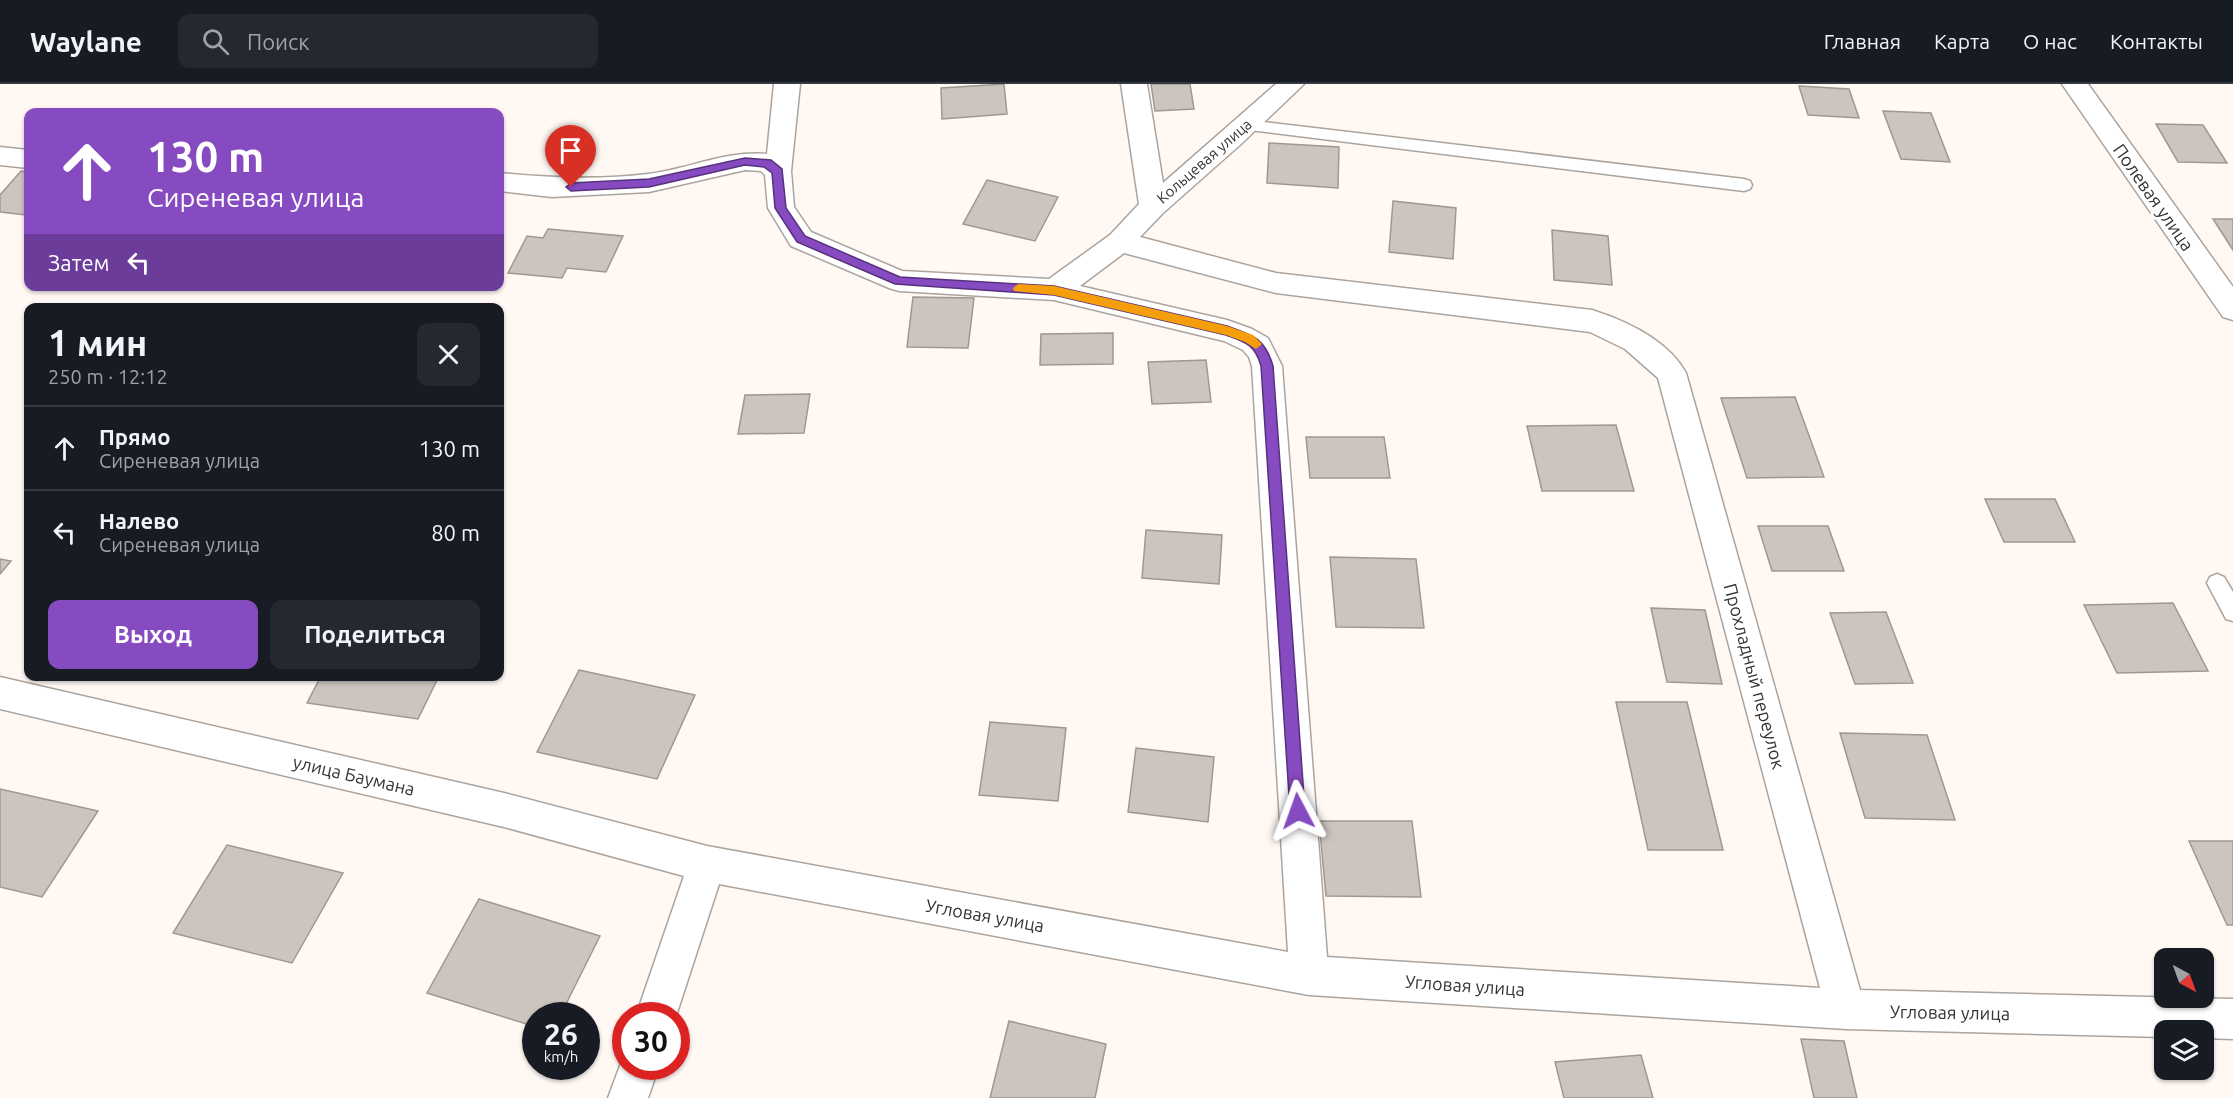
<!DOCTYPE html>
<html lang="ru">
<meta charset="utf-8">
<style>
:root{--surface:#171b24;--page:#242831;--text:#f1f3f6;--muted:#9ea1a6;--line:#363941;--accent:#874bc1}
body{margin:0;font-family:Ubuntu,sans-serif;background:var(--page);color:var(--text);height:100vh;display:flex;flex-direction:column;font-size:22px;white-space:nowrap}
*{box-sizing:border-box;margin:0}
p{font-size:20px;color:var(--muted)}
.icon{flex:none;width:33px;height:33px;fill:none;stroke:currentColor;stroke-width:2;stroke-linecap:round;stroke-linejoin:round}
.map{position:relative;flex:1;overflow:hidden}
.drawer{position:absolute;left:24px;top:219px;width:480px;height:378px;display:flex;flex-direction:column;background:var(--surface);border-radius:12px;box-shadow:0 2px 4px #0004}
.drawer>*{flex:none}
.top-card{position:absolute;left:24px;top:24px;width:480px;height:183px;border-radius:12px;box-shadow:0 2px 4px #0004;background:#874bc1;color:#fff;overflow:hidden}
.needle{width:39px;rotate:139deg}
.fabs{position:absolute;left:2154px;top:864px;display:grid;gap:12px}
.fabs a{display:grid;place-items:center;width:60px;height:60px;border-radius:12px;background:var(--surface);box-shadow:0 2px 4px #0004;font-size:30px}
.speed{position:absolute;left:522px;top:918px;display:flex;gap:12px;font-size:30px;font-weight:700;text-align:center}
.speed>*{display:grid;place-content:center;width:78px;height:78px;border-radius:50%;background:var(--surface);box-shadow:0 2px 4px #0004;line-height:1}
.speed small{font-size:15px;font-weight:400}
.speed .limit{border:9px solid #d22;background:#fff;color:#111}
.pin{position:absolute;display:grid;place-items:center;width:51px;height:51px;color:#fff;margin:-62px -26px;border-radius:50% 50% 50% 0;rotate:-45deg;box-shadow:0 0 6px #0007}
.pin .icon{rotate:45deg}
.me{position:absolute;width:66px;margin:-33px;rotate:356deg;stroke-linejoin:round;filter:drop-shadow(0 0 4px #0008)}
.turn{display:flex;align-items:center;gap:21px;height:126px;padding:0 24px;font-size:27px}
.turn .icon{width:78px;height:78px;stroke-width:2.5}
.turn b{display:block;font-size:42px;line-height:51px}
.then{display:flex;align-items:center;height:57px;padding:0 24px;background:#0003;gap:12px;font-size:22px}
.round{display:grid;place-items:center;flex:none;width:63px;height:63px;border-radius:12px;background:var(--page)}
.summary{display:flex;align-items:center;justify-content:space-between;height:102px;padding:0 24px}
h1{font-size:36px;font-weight:700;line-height:45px}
.cta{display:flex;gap:12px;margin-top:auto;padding:12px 24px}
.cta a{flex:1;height:69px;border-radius:12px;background:var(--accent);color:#fff;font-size:24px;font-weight:700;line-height:69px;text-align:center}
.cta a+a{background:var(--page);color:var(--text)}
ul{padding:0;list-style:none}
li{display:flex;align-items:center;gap:18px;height:84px;padding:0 24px;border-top:2px solid var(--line)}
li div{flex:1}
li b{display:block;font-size:22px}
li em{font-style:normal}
header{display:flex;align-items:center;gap:36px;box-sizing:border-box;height:84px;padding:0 30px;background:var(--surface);border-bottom:2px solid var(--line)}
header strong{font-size:28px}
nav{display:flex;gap:33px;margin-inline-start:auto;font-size:21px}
.search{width:420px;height:54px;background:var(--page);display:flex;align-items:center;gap:15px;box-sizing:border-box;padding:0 21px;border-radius:12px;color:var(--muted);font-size:22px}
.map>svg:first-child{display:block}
.building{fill:#ccc4be;stroke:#9f9892;stroke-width:1.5}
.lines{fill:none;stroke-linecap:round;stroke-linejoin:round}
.service-casing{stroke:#aba49e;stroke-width:3}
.minor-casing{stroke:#aba49e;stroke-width:3}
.service{fill:#fff;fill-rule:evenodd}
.minor{fill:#fff;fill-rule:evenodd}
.route{fill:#874bc1;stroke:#58317d;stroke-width:1.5}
.slow{fill:#f59e0b}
.labels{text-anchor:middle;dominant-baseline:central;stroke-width:6;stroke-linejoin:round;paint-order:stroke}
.far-street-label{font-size:15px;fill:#363331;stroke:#fff}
.street-label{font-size:18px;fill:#363331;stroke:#fff}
</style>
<header>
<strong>Waylane</strong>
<div class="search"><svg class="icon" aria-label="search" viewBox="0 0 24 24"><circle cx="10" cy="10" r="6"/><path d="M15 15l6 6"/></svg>Поиск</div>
<nav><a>Главная</a><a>Карта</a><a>О нас</a><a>Контакты</a></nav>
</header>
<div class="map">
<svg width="2233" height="1014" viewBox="0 0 2233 1014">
<rect width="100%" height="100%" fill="#fff8f3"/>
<g class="building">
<path d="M1004 0 1007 30 942 35 941 4Z"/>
<path d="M1151 0H1190L1194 25 1155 27Z"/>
<path d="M1799 2 1849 5 1859 34 1808 31Z"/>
<path d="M1883 27 1931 29 1950 78 1901 75Z"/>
<path d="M2156 40 2203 41 2227 79 2178 78Z"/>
<path d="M1269 59 1339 63 1338 104 1267 99Z"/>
<path d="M21 87 28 88V128L26 131 0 128V111Z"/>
<path d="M987 96 1058 113 1035 157 963 140Z"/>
<path d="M1393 117 1456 124 1453 175 1389 168Z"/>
<path d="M2213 135H2233V166Z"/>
<path d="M548 145 623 152 606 188 567 184 562 194 508 189 527 152 543 154Z"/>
<path d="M1552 146 1608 152 1612 201 1554 196Z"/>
<path d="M913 213 974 214 968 264 907 263Z"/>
<path d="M1113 249V280L1040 281 1041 250Z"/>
<path d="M1206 276 1211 318 1152 320 1148 278Z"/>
<path d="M810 310 804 349 738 350 745 311Z"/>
<path d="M1795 313 1824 393 1747 394 1721 314Z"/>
<path d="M1616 341 1634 407H1542L1527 342Z"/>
<path d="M1306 353H1384L1390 394H1310Z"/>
<path d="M1985 415H2055L2075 458H2004Z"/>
<path d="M1758 442H1828L1844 487H1772Z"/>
<path d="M1146 446 1222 451 1219 500 1142 494Z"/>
<path d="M1330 473 1416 475 1424 544 1336 543Z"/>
<path d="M0 475 11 477 0 490Z"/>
<path d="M2173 519 2208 587 2117 589 2084 521Z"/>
<path d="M1651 524 1705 526 1722 600 1667 598Z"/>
<path d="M1886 528 1913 599 1855 600 1830 529Z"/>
<path d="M579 586 695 611 657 695 537 668Z"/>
<path d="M321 592H439L418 635 307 619Z"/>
<path d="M1616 618H1687L1723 766H1648Z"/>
<path d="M990 638 1066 644 1058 717 979 711Z"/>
<path d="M1840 649 1927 651 1955 736 1865 734Z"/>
<path d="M1136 664 1214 673 1208 738 1128 728Z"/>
<path d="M0 705 98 727 42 813 0 803Z"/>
<path d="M1319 737H1412L1421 813 1326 812Z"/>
<path d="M2189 757H2233V841H2227Z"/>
<path d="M227 761 343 789 292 879 173 849Z"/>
<path d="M479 815 600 852 560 932H536V943L427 909Z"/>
<path d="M1009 937 1106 960 1095 1014H990Z"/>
<path d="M1801 955 1844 957 1857 1014H1814Z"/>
<path d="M1641 971 1653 1014H1564L1555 978Z"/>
</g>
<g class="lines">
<defs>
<g id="service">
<path d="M1247 36 1744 95 1750 97 1752 101 1750 105 1744 107 1241 45 1239 41 1241 37Z"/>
<path d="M2217 490 2224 493 2233 508V537L2226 535 2207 499 2210 493Z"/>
</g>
<g id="minor">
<path d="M774 0H800L791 87 794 123 811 148 902 187 1049 195 1110 151 1139 120 1121 0H1147L1163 99 1276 0H1304L1241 60 1163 129 1140 153 1276 189 1592 226C1626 237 1668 256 1686 289L1860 906 2233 915V955L2204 954V946H2164V953L1846 945 1309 911 719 800 676 932H636L684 792 504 743 0 625V593L504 709 707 762 1288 868 1252 282 1249 273 1243 266 1224 257 1054 216 899 207 889 204 791 162 768 124 765 91 761 87 745 86 649 108 552 113 500 107V89C549 94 599 96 648 90 689 85 726 66 767 70ZM1124 169 1276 209 1590 248 1625 265 1658 294 1820 904 1327 873 1282 282 1268 254 1252 245 1227 236 1080 202Z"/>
<path d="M2062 0H2088L2233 203V236L2223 233Z"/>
<path d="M0 63 28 66V84L0 81Z"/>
<path d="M625 968 626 982H659L648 1014H608Z"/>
</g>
</defs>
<use href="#service" class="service-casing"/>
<use href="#minor" class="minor-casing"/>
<use href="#service" class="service"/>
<use href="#minor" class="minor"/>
</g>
<path class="route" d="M745 74 771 76 782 85 786 124 805 152 900 193 1054 202 1227 242C1253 251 1265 254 1273 282L1305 727 1303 732 1298 734 1293 732 1290 727 1261 282C1255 260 1245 258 1226 251L1054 211 895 200 797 158 775 124 772 89 764 83 745 81 649 103 571 107 566 103 571 99 649 95Z"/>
<path class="slow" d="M1018 200 1054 202 1227 242 1253 251 1262 260 1256 265 1245 258 1226 251 1054 211 1014 207 1013 204Z"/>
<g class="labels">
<g class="far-street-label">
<text transform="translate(1204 77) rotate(-41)">Кольцевая улица</text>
</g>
<g class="street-label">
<text transform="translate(2154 113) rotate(55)">Полевая улица</text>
<text transform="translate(1755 592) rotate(75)">Прохладный переулок</text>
<text transform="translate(354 691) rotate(13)">улица Баумана</text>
<text transform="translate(985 831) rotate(10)">Угловая улица</text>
<text transform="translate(1465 901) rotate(4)">Угловая улица</text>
<text transform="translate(1950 928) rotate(1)">Угловая улица</text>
</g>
</g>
</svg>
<div class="fabs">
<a><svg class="needle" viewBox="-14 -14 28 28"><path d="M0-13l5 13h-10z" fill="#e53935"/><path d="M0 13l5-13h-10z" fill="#9ea1a6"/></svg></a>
<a><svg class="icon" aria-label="layers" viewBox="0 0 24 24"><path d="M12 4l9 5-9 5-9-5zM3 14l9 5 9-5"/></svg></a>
</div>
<div class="speed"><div>26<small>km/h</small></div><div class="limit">30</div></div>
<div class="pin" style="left:571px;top:103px;background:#d93025"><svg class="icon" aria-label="arrive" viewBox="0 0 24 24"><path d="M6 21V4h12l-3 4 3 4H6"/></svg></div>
<svg class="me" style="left:1298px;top:727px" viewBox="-20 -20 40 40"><path d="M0-17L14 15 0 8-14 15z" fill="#874bc1" stroke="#fff" stroke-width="4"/></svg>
<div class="top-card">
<div class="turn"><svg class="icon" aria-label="ahead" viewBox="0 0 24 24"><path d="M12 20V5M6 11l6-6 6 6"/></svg><div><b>130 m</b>Сиреневая улица</div></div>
<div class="then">Затем<svg class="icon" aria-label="left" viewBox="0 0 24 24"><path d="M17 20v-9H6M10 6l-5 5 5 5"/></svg></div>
</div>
<section class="drawer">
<div class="summary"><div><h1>1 мин</h1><p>250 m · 12:12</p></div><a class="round"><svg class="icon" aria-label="close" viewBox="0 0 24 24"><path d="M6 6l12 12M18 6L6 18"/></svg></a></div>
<ul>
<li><svg class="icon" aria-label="ahead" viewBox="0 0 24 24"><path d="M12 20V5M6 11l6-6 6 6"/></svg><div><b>Прямо</b><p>Сиреневая улица</p></div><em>130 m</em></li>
<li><svg class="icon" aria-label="left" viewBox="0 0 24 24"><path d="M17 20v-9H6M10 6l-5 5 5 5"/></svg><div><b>Налево</b><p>Сиреневая улица</p></div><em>80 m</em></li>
</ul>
<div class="cta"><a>Выход</a><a>Поделиться</a></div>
</section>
</div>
